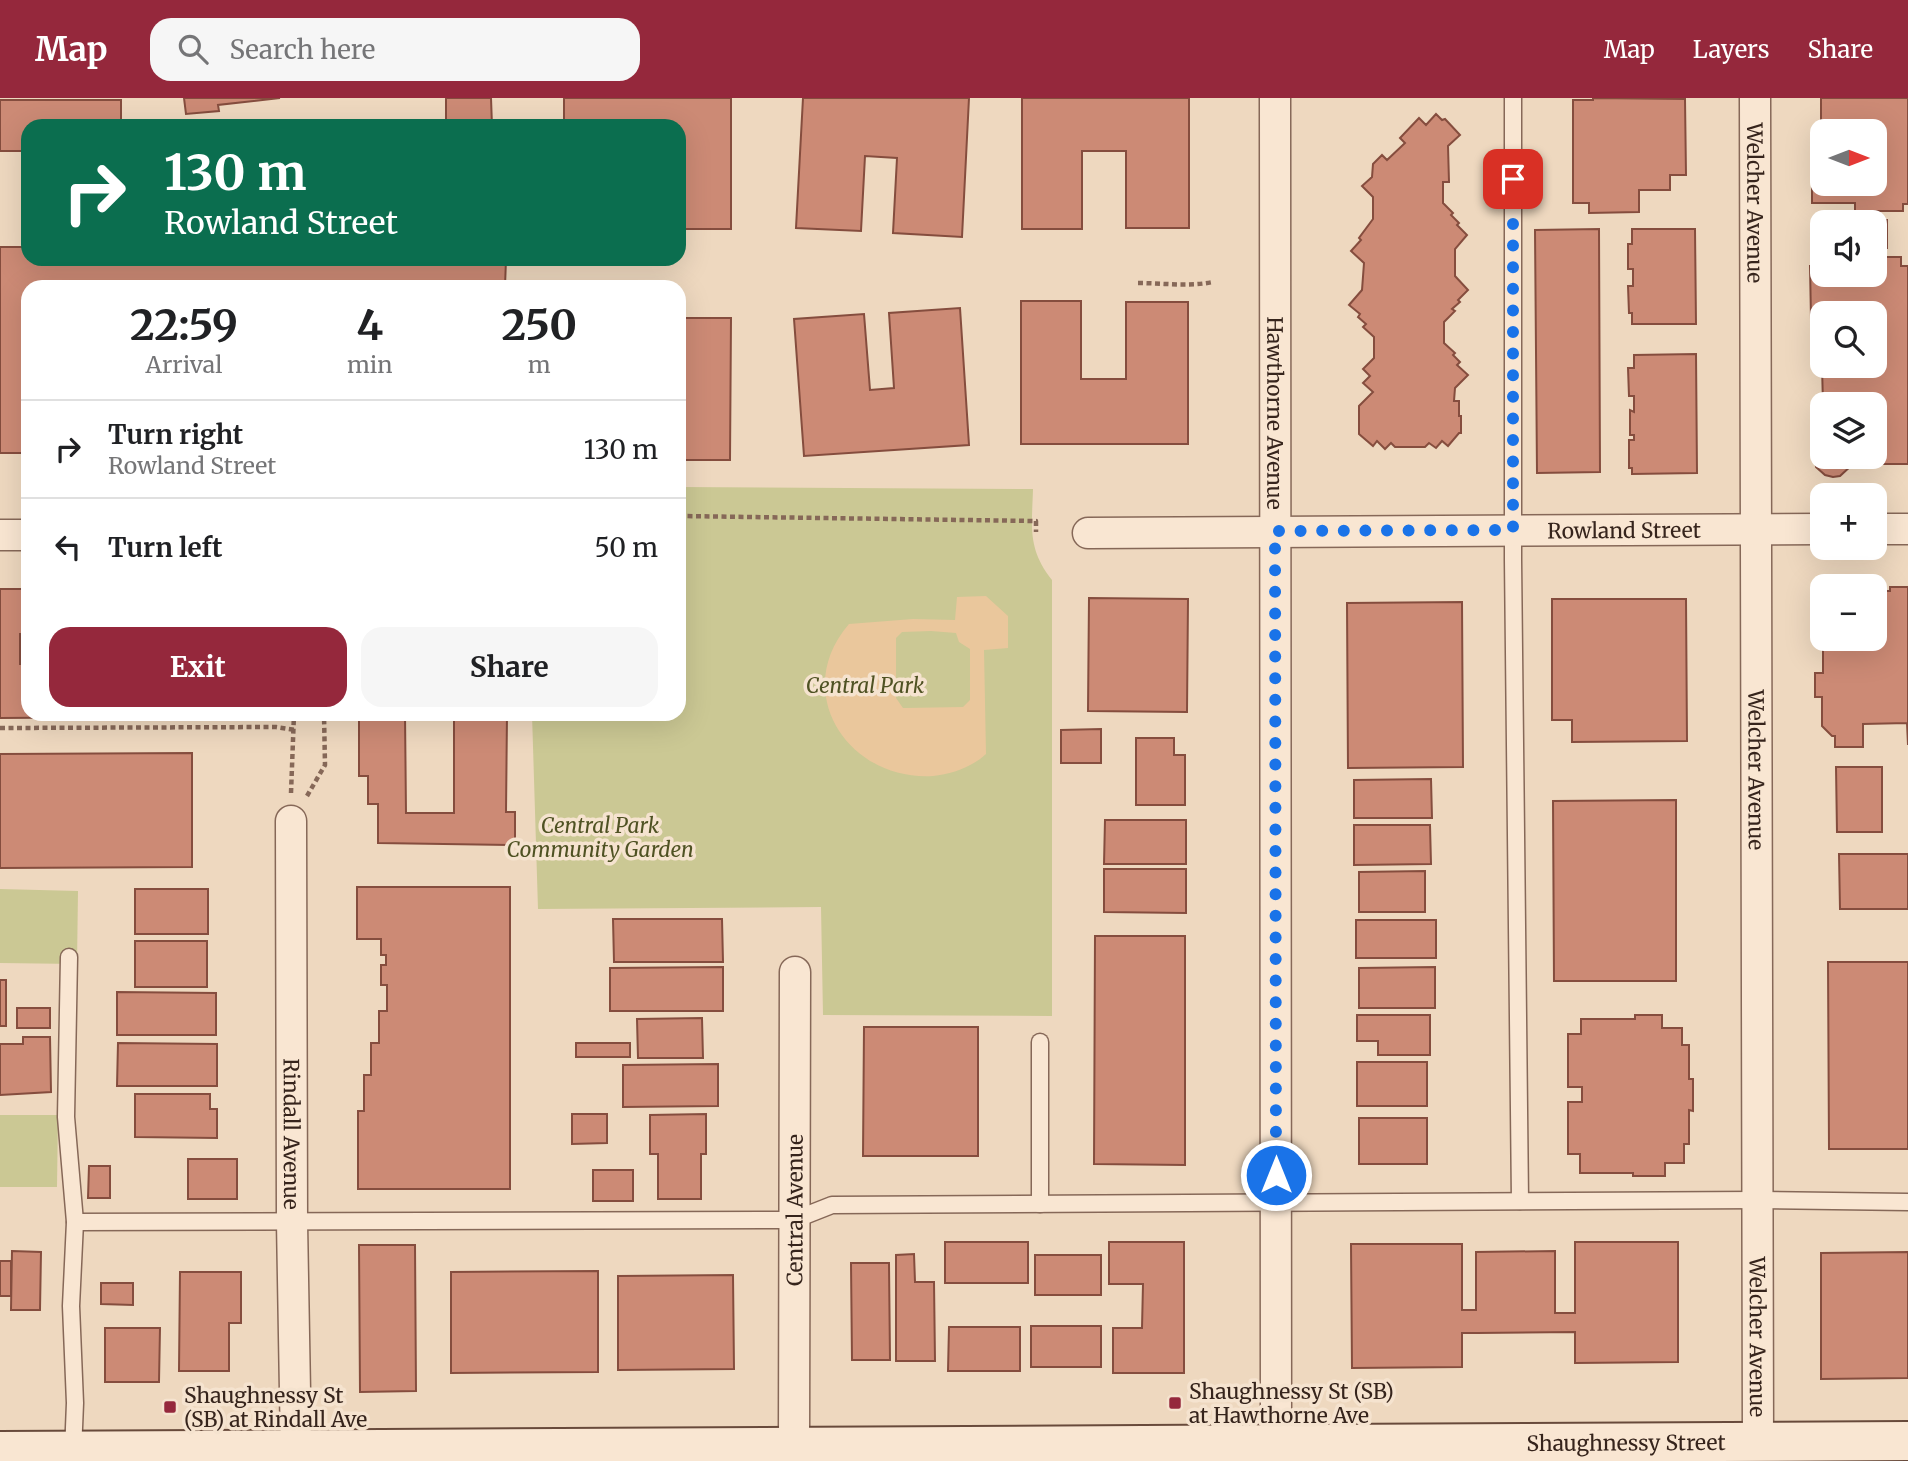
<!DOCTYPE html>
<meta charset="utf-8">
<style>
:root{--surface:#fff;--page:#f6f6f6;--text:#202124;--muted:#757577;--line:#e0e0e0;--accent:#95283c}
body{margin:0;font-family:Merriweather,serif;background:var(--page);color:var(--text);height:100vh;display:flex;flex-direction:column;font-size:26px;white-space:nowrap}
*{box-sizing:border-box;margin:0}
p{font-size:23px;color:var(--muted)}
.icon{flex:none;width:38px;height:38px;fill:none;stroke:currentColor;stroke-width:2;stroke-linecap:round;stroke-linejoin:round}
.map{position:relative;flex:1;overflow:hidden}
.sheet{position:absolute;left:21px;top:182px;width:665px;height:441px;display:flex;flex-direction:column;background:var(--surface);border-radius:21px;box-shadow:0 7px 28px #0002}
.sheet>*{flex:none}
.banner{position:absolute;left:21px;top:21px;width:665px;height:147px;border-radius:21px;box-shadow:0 7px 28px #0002;background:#0b6e4f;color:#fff;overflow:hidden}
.needle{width:46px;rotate:90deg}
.buttons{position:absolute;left:1810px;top:21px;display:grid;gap:14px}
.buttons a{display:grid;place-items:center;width:77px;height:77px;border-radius:14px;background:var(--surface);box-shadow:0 7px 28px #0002;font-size:35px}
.pin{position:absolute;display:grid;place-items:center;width:60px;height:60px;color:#fff;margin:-30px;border-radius:14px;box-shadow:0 4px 10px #0006}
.me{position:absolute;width:77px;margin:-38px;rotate:0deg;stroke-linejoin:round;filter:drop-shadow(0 0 5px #0008)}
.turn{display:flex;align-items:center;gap:24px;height:147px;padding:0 28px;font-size:32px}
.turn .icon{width:91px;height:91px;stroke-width:2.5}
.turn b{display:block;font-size:49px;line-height:60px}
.eta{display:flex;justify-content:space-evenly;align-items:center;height:119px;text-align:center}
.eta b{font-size:42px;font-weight:700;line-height:49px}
.cta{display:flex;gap:14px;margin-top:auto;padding:14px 28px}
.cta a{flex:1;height:80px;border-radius:21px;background:var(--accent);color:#fff;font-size:28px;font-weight:700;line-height:80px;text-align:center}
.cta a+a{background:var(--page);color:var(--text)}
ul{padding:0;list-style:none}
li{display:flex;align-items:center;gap:21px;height:98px;padding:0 28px;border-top:2px solid var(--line)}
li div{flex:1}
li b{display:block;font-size:26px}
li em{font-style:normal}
header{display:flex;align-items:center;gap:42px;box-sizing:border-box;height:98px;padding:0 35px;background:var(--accent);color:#fff}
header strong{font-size:33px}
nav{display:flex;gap:38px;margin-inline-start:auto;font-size:24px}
.search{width:490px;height:63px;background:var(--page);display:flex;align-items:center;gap:18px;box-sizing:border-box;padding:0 24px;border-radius:21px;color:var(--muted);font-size:26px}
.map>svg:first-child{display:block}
.green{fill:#cbc894}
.sand{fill:#eac79c;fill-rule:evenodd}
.building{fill:#cc8a75;stroke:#854d3e;stroke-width:2;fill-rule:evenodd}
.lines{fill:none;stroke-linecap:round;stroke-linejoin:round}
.service-casing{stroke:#866858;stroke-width:19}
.minor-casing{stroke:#866858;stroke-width:33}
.secondary-casing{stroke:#684a3b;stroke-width:42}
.path{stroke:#866858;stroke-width:4.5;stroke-dasharray:5 3.5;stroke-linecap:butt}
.service{stroke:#f9e6d2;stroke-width:16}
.minor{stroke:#f9e6d2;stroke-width:30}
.secondary{stroke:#f9e6d2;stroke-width:38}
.route{stroke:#1a73e8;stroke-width:12;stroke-dasharray:0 21.6}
.poi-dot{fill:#95283c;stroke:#f5e3cf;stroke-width:2.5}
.labels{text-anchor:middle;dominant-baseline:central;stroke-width:7;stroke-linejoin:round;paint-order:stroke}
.street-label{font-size:21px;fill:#36241c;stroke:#f5e3cf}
.park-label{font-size:21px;font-style:italic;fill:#4f5223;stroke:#f5e3cf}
.poi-label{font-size:21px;fill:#36241c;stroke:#f5e3cf;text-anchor:start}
</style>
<header>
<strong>Map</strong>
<div class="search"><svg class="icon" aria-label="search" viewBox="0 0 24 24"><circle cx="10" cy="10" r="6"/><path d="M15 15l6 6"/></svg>Search here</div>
<nav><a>Map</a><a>Layers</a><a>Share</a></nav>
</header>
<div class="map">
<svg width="1908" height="1363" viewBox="0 0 1908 1363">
<rect width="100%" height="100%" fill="#eed8bf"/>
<g class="green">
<path d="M679 389 1033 391C1032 429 1027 450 1052 482V918L823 917 821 809 538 811 532 616H679Z"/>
<path d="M0 791 78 793 77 866 0 865Z"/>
<path d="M0 1017H58L57 1089H0Z"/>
</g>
<path class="sand" d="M986 498 1008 518V550L984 552 986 656C972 669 952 676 933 678 848 683 790 594 849 526L913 521 955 522 957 499ZM931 533 956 535 959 544 970 551V602L963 609 906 610H903L896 600V540L902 534Z"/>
<g class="building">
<path d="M184 0H280L218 7 219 13 186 16Z"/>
<path d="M446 0H491L492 28H446Z"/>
<path d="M564 0H731V131H679V28H564Z"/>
<path d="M803 0H969L962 139 893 135 897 60 865 58 861 133 796 130Z"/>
<path d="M1022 0H1189V130H1126V53H1082V131H1022Z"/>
<path d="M1593 0 1685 1 1686 77H1670V92H1639V114L1589 115V105H1573V2H1593Z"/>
<path d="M1821 0H1908V106H1903V113H1855V105H1812V50H1821ZM1822 33H1874V86H1822Z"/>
<path d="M0 2H121V28H28V53H0Z"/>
<path d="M1436 16 1442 22 1445 21 1460 37 1448 48 1449 84H1443V105L1453 115 1451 117 1459 125 1457 127 1467 137 1455 151V178L1468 192 1458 202 1460 204 1452 211 1455 213 1444 224V245L1455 255 1453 257 1460 264 1457 267 1468 277 1455 290 1454 303H1459V318H1461V335H1459L1448 348 1442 343 1436 350 1429 345 1425 349H1395L1391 345 1385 351 1377 343 1373 348 1359 336V308L1373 294 1363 285 1370 278 1363 271 1374 260V239L1363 229 1366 226 1358 219 1360 216 1349 207 1362 192 1364 165 1351 153 1361 142 1359 140 1373 121V99L1362 88 1372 79 1373 66 1382 57 1387 62 1405 45 1400 40 1419 20 1426 27Z"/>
<path d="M1868 122H1887V150H1874V124H1868Z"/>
<path d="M1599 131 1600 374 1537 375 1535 132Z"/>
<path d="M1632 131H1695L1696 226H1632V215H1629L1628 188H1633V171H1628V146H1632Z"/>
<path d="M0 149H28V161H506L505 189H28V355H0Z"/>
<path d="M1874 159H1901V168H1908V366H1853L1840 378 1833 379 1825 377 1816 369 1815 354 1819 347 1822 344V359H1874V306H1823L1822 268H1874V215H1822V221H1811L1810 168H1822V177H1874Z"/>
<path d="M1021 203H1081V281H1126V204H1188V346H1021Z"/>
<path d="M960 210 969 347 804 358 794 221 864 216 870 292 894 290 889 215Z"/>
<path d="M679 220H731L730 362H679Z"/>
<path d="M1696 256 1697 375 1632 376V370H1629V342H1634V337H1630V312L1634 314V298H1629L1628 270H1634V257Z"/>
<rect x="1813" y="313" width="9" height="23"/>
<path d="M1874 489H1879V493H1890V489H1908V647L1907 625 1863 626V649H1835V638H1832L1822 628V599H1815V575H1823V547H1816V522H1822V541H1874Z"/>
<path d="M0 491H28V536H20V566H28V616H283V618L0 620Z"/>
<path d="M1089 500 1188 501 1187 614 1088 613Z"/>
<path d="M1552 501H1686L1687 643 1572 644V622H1552Z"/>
<path d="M1462 504 1463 669 1348 670 1347 505Z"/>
<path d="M359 616H405L406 715H454V616H507L506 714H515V747L378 745V706H368V678H359Z"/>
<path d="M1101 631V665H1061V632Z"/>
<path d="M1136 640H1174V657H1185V707H1136Z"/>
<path d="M192 655V769L0 770V656Z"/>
<path d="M1836 669H1882V734H1837Z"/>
<path d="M1431 681 1432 720H1354V682Z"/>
<path d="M1676 702V883H1554L1553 703Z"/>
<path d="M1105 722H1186V766H1104Z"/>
<path d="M1354 727H1430L1431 766 1354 767Z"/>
<path d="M1839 756H1908V811H1840Z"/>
<path d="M1104 771H1186V815L1104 814Z"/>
<path d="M1425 773V814H1359V774Z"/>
<path d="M357 789H510V1091H358V1013H364V977H371V945H379V913H387V887H381V867H386V857H381V841H357Z"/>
<rect x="135" y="791" width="73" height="45"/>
<path d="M613 821H722L723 864H614Z"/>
<rect x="1356" y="822" width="80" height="38"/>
<path d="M1095 838H1185V1067L1094 1066Z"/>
<rect x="135" y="843" width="72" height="46"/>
<path d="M1828 864H1908V1051H1829Z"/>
<path d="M723 869V913H610V870Z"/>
<path d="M1435 869V910H1359V870Z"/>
<rect x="0" y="882" width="6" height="46"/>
<path d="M117 894 216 895V937H117Z"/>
<rect x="17" y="910" width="33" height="20"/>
<path d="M1357 917H1430V957H1378V943H1357Z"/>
<path d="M1635 917H1662V930H1682V947H1689V981H1693V1013L1689 1012V1046H1684V1065H1665V1078H1633V1075H1580V1056H1568V1004H1582V989H1568V936H1581V921H1635Z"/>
<path d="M702 920 703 960H638L637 921Z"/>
<path d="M864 929H978V1058H863Z"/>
<path d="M23 939H50L51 994 0 997V946H23Z"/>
<path d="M118 945 217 946V988H117Z"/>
<rect x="576" y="945" width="54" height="14"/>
<rect x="1357" y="964" width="70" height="44"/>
<path d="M718 966V1008L623 1009V967Z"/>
<path d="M135 996H210V1011H217V1040L135 1039Z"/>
<path d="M572 1016H607V1045L572 1046Z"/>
<path d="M706 1016V1056H701V1101H658V1056H650V1017Z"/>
<rect x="1359" y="1020" width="68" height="46"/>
<rect x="188" y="1061" width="49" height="40"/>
<path d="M89 1068H110V1100H88Z"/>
<rect x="593" y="1072" width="40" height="31"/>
<rect x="945" y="1144" width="83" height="41"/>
<path d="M1109 1144H1184V1275H1113V1230H1142L1143 1186H1109Z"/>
<path d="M1575 1144H1678V1264L1575 1265V1234L1477 1235H1462V1269L1352 1270 1351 1146H1462V1212H1476V1154L1555 1153V1215H1575Z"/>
<path d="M359 1147H415L416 1293 360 1294Z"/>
<path d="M12 1153 41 1154 40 1212H11Z"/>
<path d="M1908 1154V1280L1821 1281V1155Z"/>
<path d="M914 1156 915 1184H934L935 1263H896V1157Z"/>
<rect x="1035" y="1157" width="66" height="40"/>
<rect x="0" y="1163" width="11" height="35"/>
<path d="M851 1165H889L890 1262H852Z"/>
<path d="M598 1173V1274L451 1275V1174Z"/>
<path d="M180 1174H241V1225H229V1273H179Z"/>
<path d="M733 1177 734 1271 618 1272V1178Z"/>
<path d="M101 1185H133V1207L101 1206Z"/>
<rect x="1031" y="1228" width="70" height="41"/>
<path d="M949 1229H1020V1273H948Z"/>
<path d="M105 1230H160L159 1284H105Z"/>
</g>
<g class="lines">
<defs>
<g id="service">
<path d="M1513 0V462L1520 1103"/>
<path d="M69 859 66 1019 75 1124 71 1208 75 1305 73 1354"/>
<path d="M1040 1106V944"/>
<path d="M75 1124 794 1122 832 1107 1758 1102 1908 1104"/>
</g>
<g id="minor">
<path id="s1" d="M1275 0 1276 1346"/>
<path id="s2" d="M1755 0 1758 1344"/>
<path d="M1874 431H1908"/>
<path id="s3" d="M1088 435 1822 431"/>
<path d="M0 437H28"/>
<path id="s4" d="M291 723 292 1124 296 1350"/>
<path id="s5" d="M794 1348 795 874"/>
</g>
<g id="secondary">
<path id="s6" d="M0 1353 1908 1343"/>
</g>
</defs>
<use href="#service" class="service-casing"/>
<use href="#minor" class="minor-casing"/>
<use href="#secondary" class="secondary-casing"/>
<g class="path">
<path d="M1138 185C1163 185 1188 189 1213 184"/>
<path d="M679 418 1036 423V434"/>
<path d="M0 630 276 629 295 632"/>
<path d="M291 695 294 616"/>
<path d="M307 698 325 667 324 616"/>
</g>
<use href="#service" class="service"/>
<use href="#minor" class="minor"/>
<use href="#secondary" class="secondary"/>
</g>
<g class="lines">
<path class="route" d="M1276 1077 1275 433 1513 432V81"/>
</g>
<g class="poi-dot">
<rect x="1168" y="1298" width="14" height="14" rx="3.5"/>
<rect x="163" y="1302" width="14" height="14" rx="3.5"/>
</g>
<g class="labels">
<g class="street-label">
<text stroke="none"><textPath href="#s2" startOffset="105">Welcher Avenue</textPath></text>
<text stroke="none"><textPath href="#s1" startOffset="315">Hawthorne Avenue</textPath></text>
<text stroke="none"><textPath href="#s3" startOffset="536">Rowland Street</textPath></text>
<text stroke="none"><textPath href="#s2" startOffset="672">Welcher Avenue</textPath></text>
<text stroke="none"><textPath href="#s4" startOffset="313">Rindall Avenue</textPath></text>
<text stroke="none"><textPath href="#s5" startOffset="236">Central Avenue</textPath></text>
<text stroke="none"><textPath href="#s2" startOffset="1239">Welcher Avenue</textPath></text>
<text stroke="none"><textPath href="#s6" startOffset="1626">Shaughnessy Street</textPath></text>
</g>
<g class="park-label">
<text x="865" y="587">Central Park</text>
<text x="600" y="727">Central Park<tspan x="600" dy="24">Community Garden</tspan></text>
</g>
<g class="poi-label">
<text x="1189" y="1293">Shaughnessy St (SB)<tspan x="1189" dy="24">at Hawthorne Ave</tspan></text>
<text x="184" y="1297">Shaughnessy St<tspan x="184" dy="24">(SB) at Rindall Ave</tspan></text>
</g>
</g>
</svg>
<div class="buttons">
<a><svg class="needle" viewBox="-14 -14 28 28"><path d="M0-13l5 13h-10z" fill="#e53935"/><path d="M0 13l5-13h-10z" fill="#757577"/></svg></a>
<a><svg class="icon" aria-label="sound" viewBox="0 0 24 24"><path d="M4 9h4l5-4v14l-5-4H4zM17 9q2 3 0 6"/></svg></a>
<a><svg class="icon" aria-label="search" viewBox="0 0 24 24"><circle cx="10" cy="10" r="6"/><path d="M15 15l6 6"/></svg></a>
<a><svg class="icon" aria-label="layers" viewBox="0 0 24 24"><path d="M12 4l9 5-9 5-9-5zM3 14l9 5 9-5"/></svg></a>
<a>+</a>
<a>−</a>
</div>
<div class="pin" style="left:1513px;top:81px;background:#d93025"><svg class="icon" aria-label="arrive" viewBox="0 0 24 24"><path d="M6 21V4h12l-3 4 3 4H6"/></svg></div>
<svg class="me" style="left:1276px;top:1077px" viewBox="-20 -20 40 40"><circle r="17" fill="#1a73e8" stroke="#fff" stroke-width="3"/><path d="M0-11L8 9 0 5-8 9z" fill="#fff"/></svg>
<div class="banner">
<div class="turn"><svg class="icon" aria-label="right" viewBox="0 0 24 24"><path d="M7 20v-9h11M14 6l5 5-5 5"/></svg><div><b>130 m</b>Rowland Street</div></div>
</div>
<section class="sheet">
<div class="eta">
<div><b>22:59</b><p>Arrival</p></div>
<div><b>4</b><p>min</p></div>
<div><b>250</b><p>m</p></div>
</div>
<ul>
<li><svg class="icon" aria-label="right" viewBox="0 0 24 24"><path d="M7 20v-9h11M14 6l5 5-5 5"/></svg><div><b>Turn right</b><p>Rowland Street</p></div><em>130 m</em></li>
<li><svg class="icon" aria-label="left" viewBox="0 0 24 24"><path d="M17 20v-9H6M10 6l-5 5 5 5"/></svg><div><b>Turn left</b></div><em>50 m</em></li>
</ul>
<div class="cta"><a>Exit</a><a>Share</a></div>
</section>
</div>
